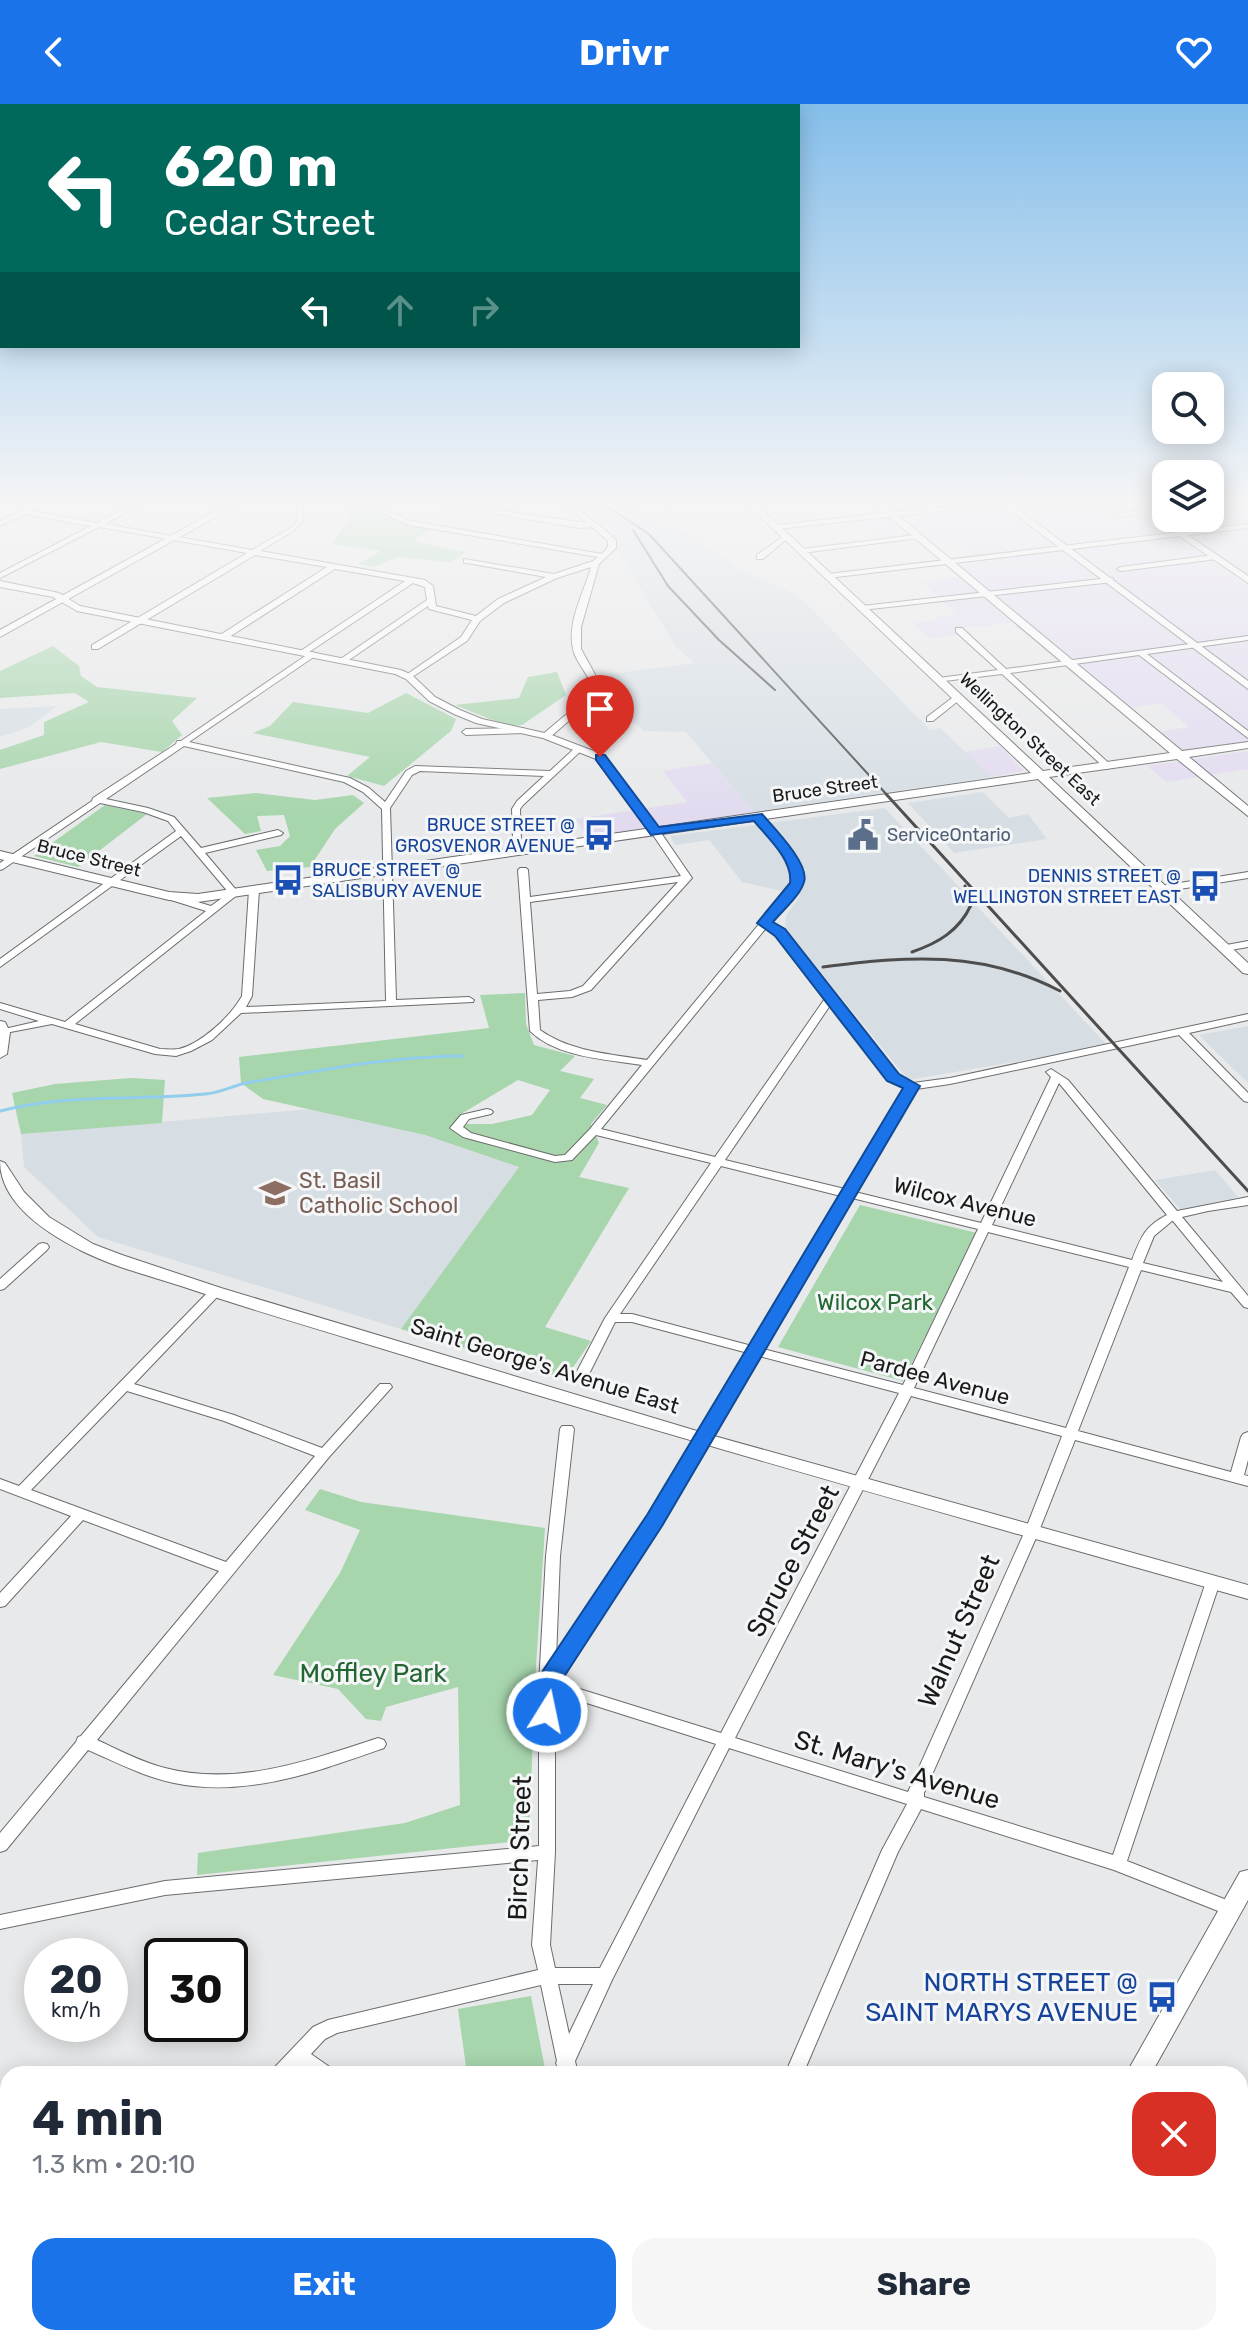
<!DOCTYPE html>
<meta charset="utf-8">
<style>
:root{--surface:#fff;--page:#f6f6f7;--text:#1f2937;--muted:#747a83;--accent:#1a73e8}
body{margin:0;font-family:Rubik,sans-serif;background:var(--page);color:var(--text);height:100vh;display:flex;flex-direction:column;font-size:30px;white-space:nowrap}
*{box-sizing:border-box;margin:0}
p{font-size:26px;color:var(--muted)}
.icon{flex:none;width:44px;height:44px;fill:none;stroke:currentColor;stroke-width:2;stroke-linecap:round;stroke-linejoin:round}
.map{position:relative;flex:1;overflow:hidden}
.drawer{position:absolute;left:0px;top:1962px;width:1248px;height:280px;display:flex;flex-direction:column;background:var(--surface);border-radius:24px 24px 0 0;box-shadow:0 4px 20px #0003}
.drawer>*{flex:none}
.top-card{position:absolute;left:0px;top:0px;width:800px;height:244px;box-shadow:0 4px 20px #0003;background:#00695c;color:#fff;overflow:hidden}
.fabs{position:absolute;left:1152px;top:268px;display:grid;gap:16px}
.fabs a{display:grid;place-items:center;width:72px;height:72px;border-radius:16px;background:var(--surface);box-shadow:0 4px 20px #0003;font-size:40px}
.speed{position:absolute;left:24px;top:1834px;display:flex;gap:16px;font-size:40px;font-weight:700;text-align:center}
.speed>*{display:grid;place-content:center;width:104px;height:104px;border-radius:50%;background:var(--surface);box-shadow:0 4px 20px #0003;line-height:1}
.speed small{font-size:20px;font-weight:400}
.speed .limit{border:4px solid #111;border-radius:12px;background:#fff;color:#111}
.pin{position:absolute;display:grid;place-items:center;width:68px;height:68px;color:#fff;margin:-82px -34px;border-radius:50% 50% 50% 0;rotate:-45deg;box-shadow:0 0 8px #0007}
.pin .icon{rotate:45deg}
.me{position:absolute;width:88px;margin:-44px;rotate:10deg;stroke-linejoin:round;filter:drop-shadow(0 0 6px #0008)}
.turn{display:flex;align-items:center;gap:28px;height:168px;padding:0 32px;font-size:36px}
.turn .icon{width:104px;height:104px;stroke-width:2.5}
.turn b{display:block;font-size:56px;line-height:68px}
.lanes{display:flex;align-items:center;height:76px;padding:0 32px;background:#0003;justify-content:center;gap:40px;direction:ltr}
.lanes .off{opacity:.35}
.round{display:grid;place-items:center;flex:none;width:84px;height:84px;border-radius:24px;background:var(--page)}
.head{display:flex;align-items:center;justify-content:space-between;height:136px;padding:0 32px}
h1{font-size:48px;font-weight:700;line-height:60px}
.primary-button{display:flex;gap:16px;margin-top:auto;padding:16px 32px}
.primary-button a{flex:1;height:92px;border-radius:24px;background:var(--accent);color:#fff;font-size:32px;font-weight:700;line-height:92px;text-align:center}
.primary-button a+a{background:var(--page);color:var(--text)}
header{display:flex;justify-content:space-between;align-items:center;height:104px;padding:0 32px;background:var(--accent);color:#fff;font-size:36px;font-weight:700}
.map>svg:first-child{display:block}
.commercial{fill:#e2dbf0}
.built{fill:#d6dee4}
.green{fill:#a7d5ac;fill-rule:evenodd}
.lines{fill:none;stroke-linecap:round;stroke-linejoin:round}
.stream{stroke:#91ceed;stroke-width:3}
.minor-casing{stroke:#6b6c6d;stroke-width:2}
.tertiary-casing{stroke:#6b6c6d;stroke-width:2}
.secondary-casing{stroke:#6b6c6d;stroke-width:2}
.minor{fill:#fff;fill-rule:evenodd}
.tertiary{fill:#fff;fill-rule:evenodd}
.secondary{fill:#fff;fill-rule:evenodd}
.rail-far1{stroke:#4d4d4e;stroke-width:2}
.rail{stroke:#4d4d4e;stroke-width:3}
.route{fill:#1a73e8;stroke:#114b97;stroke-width:2}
.labels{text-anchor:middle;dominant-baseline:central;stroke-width:6;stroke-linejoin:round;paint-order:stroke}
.far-street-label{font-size:18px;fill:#1a1a1b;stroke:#f5f6f7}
.far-transit-label{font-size:18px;fill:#164399;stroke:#f5f6f7;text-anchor:end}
.far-service-label{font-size:18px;fill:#4e5e75;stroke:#f5f6f7;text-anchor:start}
.education-label{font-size:22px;fill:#785e54;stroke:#f5f6f7;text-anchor:start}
.street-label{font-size:22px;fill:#1a1a1b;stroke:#f5f6f7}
.park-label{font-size:22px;fill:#246632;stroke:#f5f6f7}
.near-street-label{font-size:26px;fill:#1a1a1b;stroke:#f5f6f7}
.near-park-label{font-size:26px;fill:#246632;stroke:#f5f6f7}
.near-transit-label{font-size:26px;fill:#164399;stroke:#f5f6f7;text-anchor:end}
</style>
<header><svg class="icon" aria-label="back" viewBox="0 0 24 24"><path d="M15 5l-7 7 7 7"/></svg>Drivr<svg class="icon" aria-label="heart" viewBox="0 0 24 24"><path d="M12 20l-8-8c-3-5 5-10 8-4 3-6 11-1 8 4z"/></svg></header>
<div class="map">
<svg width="1248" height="2242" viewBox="0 0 1248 2242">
<rect width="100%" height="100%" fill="#e8e9ea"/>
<g class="commercial">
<path d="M871 399H1125L1248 482V637L1183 647 1158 628 1189 623 1161 599 1117 606 1012 519 957 524 964 530 929 535 913 518 939 516 936 513 956 510 922 478 959 473 937 455 970 450 953 436 919 440 914 436 884 439 859 416 885 413Z"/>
<path d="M1142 399H1166V414H1210V399H1248V470Z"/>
<path d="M1000 642 1024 667 992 673 965 648Z"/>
<path d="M1248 647V665L1167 678 1147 662Z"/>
<path d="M712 659 754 708 587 733 576 715 687 698 663 667Z"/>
</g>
<g class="built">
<path d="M577 399H625L693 433 739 465 799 492 930 626 940 624 992 673 754 708 686 628 644 627 611 599 609 570 695 559 676 543 618 447 614 428Z"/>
<path d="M57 602 29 623 0 633V605Z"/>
<path d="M983 688 1009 714 1028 710 1047 735 954 749 908 699Z"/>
<path d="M885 704 1108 942 908 976 785 824 786 812 800 791 742 778 709 736 675 741 670 732Z"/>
<path d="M1248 922V979L1199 931Z"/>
<path d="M311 1005 425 1031 519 1063 401 1225 98 1133 24 1063 21 1030Z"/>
<path d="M1215 1066 1238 1093 1181 1106 1155 1076Z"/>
</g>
<g class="green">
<path d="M344 399H373L398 418 431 424 413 437 466 448 450 458 397 453 375 463 359 460 381 447 332 440 348 416Z"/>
<path d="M53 542 79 562 81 572 97 583 197 594 172 617 182 631 162 648 101 638 0 665V646L44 631V618L89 598 75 589 0 594V567Z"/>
<path d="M557 568 566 591 522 621 507 622 455 601 519 594 528 573Z"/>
<path d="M406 589 456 615 451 627 384 682 347 672 370 653 253 629 270 622 293 598 368 609Z"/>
<path d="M256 689 315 696 353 691 364 699 335 725 310 763 267 767 256 746 280 742 290 732 284 711 257 712 261 727 245 730 207 694Z"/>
<path d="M105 701 147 710 78 763 34 752Z"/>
<path d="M525 889 526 920 534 941 575 952 560 967 594 975 580 994 607 1001 591 1020 599 1039 579 1073 629 1084 545 1223 591 1237 565 1275 401 1225 519 1063 425 1031 263 995 241 979 239 953 489 924 480 891ZM518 976 550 986 532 1011 492 1020H460L461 1010Z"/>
<path d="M131 974 165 976 162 1019 21 1030 12 989 55 980Z"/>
<path d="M860 1101 977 1129 903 1277 778 1243Z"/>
<path d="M320 1385 361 1398 545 1424 535 1577 529 1736 197 1771 198 1749 405 1719 460 1701 458 1583 386 1603 381 1617 366 1615 338 1585 273 1571 340 1469 360 1426 305 1406Z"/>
<path d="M531 1892 546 1970H467L458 1905Z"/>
<path d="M1240 2033 1248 2037V2242H1092L1080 2234H1240Z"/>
<path d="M8 2135V2234H219L174 2242H14L0 2238V2136Z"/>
<path d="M342 2234H570L566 2242H345Z"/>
</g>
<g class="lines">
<path class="stream" d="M0 1007C68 989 136 997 205 990 220 989 232 982 246 979 318 967 390 952 463 952"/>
<defs>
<g id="minor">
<path d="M37 399H45L31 407 97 419 135 399H143L105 420 252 446 289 425 298 416 296 399H302L303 417 293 427 260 447 425 476 433 482 436 502 476 512 498 495 546 473 467 459H464V455L554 470 593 457 598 453 409 421 385 410 380 400 388 399 386 402 390 408 411 417 602 450 608 443V437L592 423 580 424 430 399H446L587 419 563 399H570L595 419 598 420 616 436V444L599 460 581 523V545L598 576 601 589 549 634H543V630L593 588C591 572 579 563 574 549 565 521 584 489 591 463L557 474 504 499 480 517 467 537 409 575H406V571L461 533 472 516 429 505 428 502 346 558 339 556 427 496 425 483 413 479 306 550 299 548 405 477 335 465 226 535H220V531L327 463 255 451 98 545H92V541L247 449 99 423 0 474V469L91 422 25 410 0 422V417Z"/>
<path d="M665 399H673L667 403 664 401Z"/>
<path d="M980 399H1002L999 401 777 425 774 423 777 421Z"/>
<path d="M1147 405 1150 407 1149 408 1117 413 1114 411Z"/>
<path d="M1248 420V424L828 474 824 472 828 470Z"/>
<path d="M785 431 790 432 763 455H757V451Z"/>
<path d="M916 431 920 433 918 434 802 449 798 447 802 445Z"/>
<path d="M1214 451H1217V455L1121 467 1117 465 1121 463Z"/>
<path d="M1110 474H1113V478L862 506 858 504 862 502Z"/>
<path d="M956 524H962L1006 565 1248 532V536L1147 550 1248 627V634L1139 551 1010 569 1113 663 1106 665 1002 570 936 578 935 576 939 574 998 566 956 528Z"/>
<path d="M311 548 318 550 189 638 350 674 369 684 385 698 406 667 415 662 550 667 576 643 583 645 523 701 520 705 521 737 518 738 513 735 512 705 517 697 544 672 420 667 412 671 390 704 396 896 469 893 474 896 473 898 241 909 212 936 191 947 176 952 155 950 52 920 0 930V926L39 917 0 905V899L65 918 206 807 168 795V791H174L211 802 229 789 181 732 0 863V855L176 727 168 717 143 708 100 699 3 765 0 766V759L92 697 93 694 176 640 177 637H181ZM184 642 344 678 363 688 382 705 386 897 246 903 252 892 259 786 254 783 249 786 242 892C231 912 201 940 179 945 173 946 166 945 160 945L75 920 237 791V787L205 749 281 731 283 729 278 726 201 744 174 713 148 704 106 695Z"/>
<path d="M956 591 963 593 933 617H927V613Z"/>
<path d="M522 624 525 625V629L466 631 462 628 466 625Z"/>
<path d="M758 710 761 711C776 733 801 751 802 780L770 819 783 826 897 971 913 979 950 974 1248 910V916L1189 929 1248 989V998L1244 997 1179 931 950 980 916 985 855 1088 981 1119 1051 973 1046 968 1051 965 1068 976 1177 1107 1248 1093V1101L1208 1107 1182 1113 1248 1192V1204L1244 1203 1231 1188 1141 1166 1078 1327 1231 1368 1241 1333 1243 1330 1248 1328V1356L1244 1371 1248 1372V1382L1075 1336 1039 1427 924 1689V1693L1113 1751 1206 1478 1208 1474 1213 1473 1218 1474 1220 1478 1127 1757 1237 1800 1239 1805 1237 1810 1231 1812 1114 1766 921 1705 898 1748 803 1970H785L882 1746 907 1700 729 1644 612 1876 575 1957 578 1970H560L556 1959 557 1957 541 1881 337 1929 325 1935 311 1950 331 1964 334 1970H310L299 1963 292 1970H271L274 1964 313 1923 328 1916 538 1866 532 1841 538 1756 165 1791 0 1825V1811L165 1777 539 1742V1581L546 1452 560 1325 562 1322H572L574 1325 560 1452 556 1555 650 1413 748 1249 632 1218H615L586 1276 581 1277 574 1273 605 1214 711 1059 596 1031 572 1056 555 1058 463 1033 450 1024 461 1011 487 1005 491 1006 493 1008 491 1010 469 1015 463 1023 471 1029 555 1052 565 1051 590 1025 642 961C606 955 558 954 530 927L518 766 520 764H526L528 766 530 793 681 772 651 728 656 725 659 726 692 774 591 886 572 893 538 896 540 926C571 948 611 950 647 956L792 780V771L785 753 753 713ZM678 778 583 882 570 887 537 890 530 798ZM766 824 777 830 826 893 715 1053 601 1025ZM831 900 889 975 906 983 845 1085 725 1056ZM1059 979 1167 1111C1145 1122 1141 1133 1132 1156L992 1121ZM721 1062 841 1092 752 1242 632 1210H620ZM852 1094 978 1125 903 1281 763 1245ZM1172 1117H1173L1223 1178 1143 1159 1154 1132ZM988 1128 1129 1163 1066 1324 914 1284ZM759 1252 899 1289 721 1629 557 1578 660 1421ZM911 1292 1062 1332 1025 1427 908 1688 735 1634ZM555 1589 716 1640 600 1864H555L550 1841 555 1748ZM558 1880H593L569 1930Z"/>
<path d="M1248 768V774L1161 788 1156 785 1161 782Z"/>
<path d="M1248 837V843L1225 847 1220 844 1221 842Z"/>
<path d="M43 1139 47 1140 49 1143 47 1146 4 1185 0 1186V1175L39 1140Z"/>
<path d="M215 1184 219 1185 221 1188 219 1191 134 1280 234 1311 322 1344 380 1280H390L392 1283 329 1353 97 1636C119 1646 141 1658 165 1664 238 1683 310 1656 378 1634L384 1636 386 1640 384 1644C316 1668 246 1694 174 1679 144 1673 116 1658 88 1646L6 1746 0 1748V1729L76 1638 78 1633 81 1632 219 1467 83 1416 5 1502 0 1503V1489L71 1412 0 1385V1375L19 1382 211 1185ZM127 1287 224 1317 315 1352 226 1458 31 1386Z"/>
<rect x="0" y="2003" width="8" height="18"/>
<path d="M666 2234H687L684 2242H663Z"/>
<path d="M1041 2234H1068L1072 2242H1045Z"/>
</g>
<path id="tertiary" d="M0 477 59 489 80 502 401 566 412 571 435 593 460 606 482 615 549 630 604 651 661 728 660 730H652L596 655 543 634 476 619 454 610 429 597 406 575 395 570 77 507 53 493 0 483Z"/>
<g id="secondary">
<path d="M230 399H241L0 533V526Z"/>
<path d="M746 399H755L1043 667 1170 649 873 399H883L1182 647 1248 638V644L1189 653 1248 702V712L1177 655 1049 673 1248 859V870L1243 869 1038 675 198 798 169 796 0 755V747L169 788 198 790 1031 669Z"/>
<path d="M1000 399H1010L1248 577V585Z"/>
<path d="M1131 399H1141L1248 472V479Z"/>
<path d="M0 917 5 918 10 928 7 950 0 954Z"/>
<path d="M0 1057 5 1059 24 1088 49 1113 93 1140 122 1151 221 1184 707 1330 1248 1481V1495C977 1419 706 1342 436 1261 352 1235 267 1211 184 1183 150 1172 114 1163 82 1147 48 1130 0 1100 0 1057Z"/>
<path d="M1248 1766V1796L1151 1970H1126L1240 1768Z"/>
<path d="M985 2234H1013L1010 2242H982Z"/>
</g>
</defs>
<use href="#minor" class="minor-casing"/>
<use href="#tertiary" class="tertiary-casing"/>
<use href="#secondary" class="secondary-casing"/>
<use href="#minor" class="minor"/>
<use href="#tertiary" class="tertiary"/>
<use href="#secondary" class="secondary"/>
<g class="rail-far1">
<path d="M602 399 649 430 888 692"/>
<path d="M633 426 668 482 719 536 775 586"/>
</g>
<g class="rail">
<path d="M886 690 1248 1087"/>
<path d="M912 848C938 839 959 827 971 801L965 782"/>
<path d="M823 863C909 852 981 846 1060 887"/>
</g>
</g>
<linearGradient id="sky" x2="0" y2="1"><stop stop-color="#85beea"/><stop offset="0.56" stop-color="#f5f5f6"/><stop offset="1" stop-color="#f5f5f6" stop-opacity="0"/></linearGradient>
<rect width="1248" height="713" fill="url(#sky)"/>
<path class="route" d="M596 651H605L659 723 762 710C774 724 810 760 804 778 800 792 782 807 773 818L785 825 899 970 920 982 662 1422 558 1582V1608L555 1615 547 1618 538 1615C533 1604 533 1585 538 1574L647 1411 903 984 887 977 775 832 757 819 790 779C793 756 768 734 754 717L651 731 596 656Z"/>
<defs>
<symbol id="bus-bare" viewBox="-9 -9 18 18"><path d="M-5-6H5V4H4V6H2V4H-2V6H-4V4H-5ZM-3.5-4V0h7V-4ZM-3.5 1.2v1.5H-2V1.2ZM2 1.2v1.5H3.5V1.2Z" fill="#1a4fb4" stroke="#f5f6f7" stroke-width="2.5" paint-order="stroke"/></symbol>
<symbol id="civic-bare" viewBox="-9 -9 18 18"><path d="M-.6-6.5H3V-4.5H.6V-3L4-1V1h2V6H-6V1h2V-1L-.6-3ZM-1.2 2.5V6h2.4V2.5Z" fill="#5c6f8a" stroke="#f5f6f7" stroke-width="2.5" paint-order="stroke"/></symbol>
<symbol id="school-bare" viewBox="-9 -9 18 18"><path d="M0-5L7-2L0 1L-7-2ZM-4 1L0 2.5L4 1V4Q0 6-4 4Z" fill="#8d6e63" stroke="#f5f6f7" stroke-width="2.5" paint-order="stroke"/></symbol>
</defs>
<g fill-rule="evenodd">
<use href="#bus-bare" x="577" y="709" width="44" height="44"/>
<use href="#civic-bare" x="841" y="709" width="44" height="44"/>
<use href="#bus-bare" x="266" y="754" width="44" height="44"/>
<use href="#bus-bare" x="1183" y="760" width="44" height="44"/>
<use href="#school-bare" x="253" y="1067" width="44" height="44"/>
<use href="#bus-bare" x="1140" y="1871" width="44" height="44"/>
</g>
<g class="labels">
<g class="far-street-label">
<text transform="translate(1030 635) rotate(43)">Wellington Street East</text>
<text transform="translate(825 685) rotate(-8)">Bruce Street</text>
<text transform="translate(89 754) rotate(14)">Bruce Street</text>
</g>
<g class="far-transit-label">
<text x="575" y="721">BRUCE STREET @<tspan x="575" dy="21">GROSVENOR AVENUE</tspan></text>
<text x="312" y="766" text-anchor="start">BRUCE STREET @<tspan x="312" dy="21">SALISBURY AVENUE</tspan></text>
<text x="1181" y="772">DENNIS STREET @<tspan x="1181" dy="21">WELLINGTON STREET EAST</tspan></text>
</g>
<g class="far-service-label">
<text x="887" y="731">ServiceOntario</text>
</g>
<g class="education-label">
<text x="299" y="1076">St. Basil<tspan x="299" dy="25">Catholic School</tspan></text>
</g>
<g class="street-label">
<text transform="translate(965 1098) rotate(14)">Wilcox Avenue</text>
<text transform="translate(545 1262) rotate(17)">Saint George's Avenue East</text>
<text transform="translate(935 1274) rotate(15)">Pardee Avenue</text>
</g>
<g class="park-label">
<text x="875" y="1198">Wilcox Park</text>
</g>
<g class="near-street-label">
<text transform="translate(793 1457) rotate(-62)">Spruce Street</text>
<text transform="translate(959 1527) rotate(-66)">Walnut Street</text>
<text transform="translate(897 1666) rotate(17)">St. Mary's Avenue</text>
<text transform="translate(520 1744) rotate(-88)">Birch Street</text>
</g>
<g class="near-park-label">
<text x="373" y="1569">Moffley Park</text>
</g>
<g class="near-transit-label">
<text x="1138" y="1878">NORTH STREET @<tspan x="1138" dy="30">SAINT MARYS AVENUE</tspan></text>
</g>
</g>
</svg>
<div class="fabs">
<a><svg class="icon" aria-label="search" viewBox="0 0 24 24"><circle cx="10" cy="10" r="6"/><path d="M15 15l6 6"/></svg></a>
<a><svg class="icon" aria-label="layers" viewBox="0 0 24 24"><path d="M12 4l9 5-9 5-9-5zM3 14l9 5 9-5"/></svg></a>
</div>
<div class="speed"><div>20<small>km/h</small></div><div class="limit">30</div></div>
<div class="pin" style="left:600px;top:653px;background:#d93025"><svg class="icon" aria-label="arrive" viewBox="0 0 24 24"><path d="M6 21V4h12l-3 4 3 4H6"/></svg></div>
<svg class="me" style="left:547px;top:1608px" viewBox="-20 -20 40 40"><circle r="17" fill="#1a73e8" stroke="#fff" stroke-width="3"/><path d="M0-11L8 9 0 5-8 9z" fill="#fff"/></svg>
<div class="top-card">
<div class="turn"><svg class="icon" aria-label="left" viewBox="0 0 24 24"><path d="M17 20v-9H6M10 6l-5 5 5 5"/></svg><div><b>620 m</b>Cedar Street</div></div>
<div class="lanes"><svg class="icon" aria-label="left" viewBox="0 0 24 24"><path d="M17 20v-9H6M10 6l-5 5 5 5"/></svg><svg class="icon off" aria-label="ahead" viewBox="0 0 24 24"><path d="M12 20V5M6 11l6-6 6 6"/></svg><svg class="icon off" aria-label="right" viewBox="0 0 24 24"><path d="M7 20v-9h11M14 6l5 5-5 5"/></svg></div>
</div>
<section class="drawer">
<div class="head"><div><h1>4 min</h1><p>1.3 km · 20:10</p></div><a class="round" style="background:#d93025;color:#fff"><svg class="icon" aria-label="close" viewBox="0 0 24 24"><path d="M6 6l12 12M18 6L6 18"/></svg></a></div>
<div class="primary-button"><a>Exit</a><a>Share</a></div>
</section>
</div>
